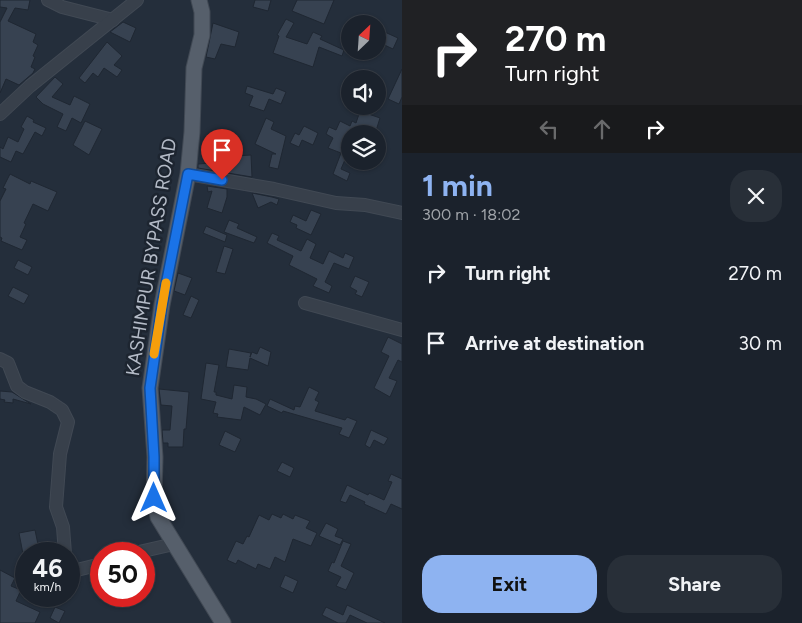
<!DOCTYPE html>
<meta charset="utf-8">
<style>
:root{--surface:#1b222c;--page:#282f38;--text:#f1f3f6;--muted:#a0a4a9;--line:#393f48;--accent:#8eb3f1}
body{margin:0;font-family:Figtree,sans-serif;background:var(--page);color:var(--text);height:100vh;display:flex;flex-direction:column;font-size:19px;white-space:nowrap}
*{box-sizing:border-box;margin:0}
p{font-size:16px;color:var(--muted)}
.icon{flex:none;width:28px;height:28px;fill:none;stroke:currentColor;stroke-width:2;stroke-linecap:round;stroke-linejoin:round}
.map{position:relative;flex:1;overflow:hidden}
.details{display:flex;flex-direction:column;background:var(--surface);width:400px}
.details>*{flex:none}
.guide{background:#202124;color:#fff;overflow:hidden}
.needle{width:32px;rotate:25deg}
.controls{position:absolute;left:341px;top:15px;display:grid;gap:10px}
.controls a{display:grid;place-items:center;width:45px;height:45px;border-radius:50%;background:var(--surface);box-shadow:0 1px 4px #0004,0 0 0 1px var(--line);font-size:25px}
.speed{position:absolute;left:15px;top:542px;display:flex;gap:10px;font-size:25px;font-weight:700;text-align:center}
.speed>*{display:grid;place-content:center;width:65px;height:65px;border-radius:50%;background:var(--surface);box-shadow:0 1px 4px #0004,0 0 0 1px var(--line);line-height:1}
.speed small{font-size:12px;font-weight:400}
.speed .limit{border:8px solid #d22;background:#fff;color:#111}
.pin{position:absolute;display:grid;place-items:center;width:42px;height:42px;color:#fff;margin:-51px -21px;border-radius:50% 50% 50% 0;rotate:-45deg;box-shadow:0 0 5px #0007}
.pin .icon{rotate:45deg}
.me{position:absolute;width:55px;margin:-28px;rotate:0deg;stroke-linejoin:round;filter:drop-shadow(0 0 4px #0008)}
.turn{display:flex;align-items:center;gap:18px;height:105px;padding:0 20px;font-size:22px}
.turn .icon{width:65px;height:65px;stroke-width:2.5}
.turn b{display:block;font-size:35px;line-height:42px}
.lanes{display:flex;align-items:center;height:48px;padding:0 20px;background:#0003;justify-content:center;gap:25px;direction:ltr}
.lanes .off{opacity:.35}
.round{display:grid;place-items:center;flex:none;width:52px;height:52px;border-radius:20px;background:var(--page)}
.headline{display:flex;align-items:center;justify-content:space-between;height:85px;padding:0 20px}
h1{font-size:30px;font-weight:700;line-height:38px;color:var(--accent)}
.action{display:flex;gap:10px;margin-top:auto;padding:10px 20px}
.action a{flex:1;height:58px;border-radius:20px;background:var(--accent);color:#111;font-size:20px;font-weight:700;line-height:58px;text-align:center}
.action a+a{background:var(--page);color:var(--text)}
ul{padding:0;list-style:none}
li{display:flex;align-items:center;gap:15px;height:70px;padding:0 20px}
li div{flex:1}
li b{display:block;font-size:19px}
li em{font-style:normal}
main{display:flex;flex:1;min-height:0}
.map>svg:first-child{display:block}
.building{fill:#374251;stroke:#1f2732}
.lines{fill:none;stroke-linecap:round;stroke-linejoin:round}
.minor-casing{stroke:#414954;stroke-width:14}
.major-casing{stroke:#414954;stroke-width:17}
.minor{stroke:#38404b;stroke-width:12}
.major{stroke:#565f6b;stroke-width:15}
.route-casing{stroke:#114b97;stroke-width:12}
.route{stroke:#1a73e8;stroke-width:9}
.slow{stroke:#f59e0b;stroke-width:9}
.labels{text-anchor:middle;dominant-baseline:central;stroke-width:5;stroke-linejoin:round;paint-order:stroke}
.street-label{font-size:19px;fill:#b4bbc7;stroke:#1d2530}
</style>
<main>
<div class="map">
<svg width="402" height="623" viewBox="0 0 402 623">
<rect width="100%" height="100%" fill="#242e3b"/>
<g class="building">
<path d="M0 0H30L28 10 15 8 8 21 36 34 33 42 38 45 33 56 35 57 31 67 35 69 33 73 19 85 6 79 0 93V22L7 8 0 7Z"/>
<path d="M255 0H271L268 11 253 7Z"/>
<path d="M297 0H334L324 24 292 11Z"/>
<path d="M286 19 294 23 286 37 307 44 313 32 322 36 320 39 344 50 342 56 319 47 313 67 273 53 279 36 277 35Z"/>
<path d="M123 22 136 28 130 42 110 32Z"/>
<path d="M213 23 239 32 235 47 221 44 215 59 206 57Z"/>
<path d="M378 29 398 38 393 49 378 42Z"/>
<path d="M107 42 122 56 114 65 122 70 117 77 104 68 98 77 93 73 85 83 79 78Z"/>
<path d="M402 69V97L399 104 388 99Z"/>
<path d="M55 77 63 84 52 97 70 105 74 96 90 104 81 123 72 118 66 131 57 127 63 114 43 104 36 97Z"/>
<path d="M247 86 273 94 276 88 286 92 281 104 269 99 264 111 249 106 253 96 245 93Z"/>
<path d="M360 111 380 118 375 134H350L346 147 350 148 341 169 350 173 347 181 333 174 341 153 328 148 333 138 326 134 329 127 336 130 340 121 350 126 352 121 356 123Z"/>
<path d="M27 116 34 120 33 122 46 128 42 136 35 132 23 154 16 151 11 162 0 157V147L3 149 8 137 18 142 24 129 21 127Z"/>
<path d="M266 118 274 122 271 129 286 136 278 169 269 167 272 154H276L255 144Z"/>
<path d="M85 121 102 129 89 155 73 145Z"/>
<path d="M304 126 318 133 313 145 302 140 299 147 290 143 295 133 299 135Z"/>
<path d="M235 150V156L251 155 252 177 198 168V164L211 163 210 151Z"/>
<path d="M10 174 30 184 31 181 57 192 48 211 33 204 24 223 26 224 20 237 27 240 22 250 1 241 2 238 0 237V201L6 189 3 188Z"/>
<path d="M207 186 227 189V197L222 213 207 208 212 191 208 192Z"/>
<path d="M252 193 272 197 279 199 277 205 271 202 258 208Z"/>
<path d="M311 210 321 214 311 235 296 228 297 225 290 222 293 215 306 221Z"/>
<path d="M229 220 239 224 237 228 257 237 254 243 224 232Z"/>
<path d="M206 226 227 235 225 242 203 233Z"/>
<path d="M272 233 279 236 277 240 301 251 307 239 316 244 310 258 323 264 329 251 343 258 345 253 354 257 349 269 334 263 325 282 332 286 329 293 313 286 317 279 289 265 293 256 267 243Z"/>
<path d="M224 246 233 249 225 274 216 272Z"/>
<path d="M18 260 32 267 28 275 14 268Z"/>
<path d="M178 273 192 278 185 295 174 291Z"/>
<path d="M355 276 369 282 362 297 355 294 357 291 350 287Z"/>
<path d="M13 287 29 295 24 304 8 296Z"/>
<path d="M191 296 199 300 191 318 183 315Z"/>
<path d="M388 337 402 344V362L398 360 389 378 397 381 390 397 374 388 389 356 381 352Z"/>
<path d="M260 347 271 352 268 366 250 358 248 370 226 367 229 349 251 353 250 357 252 352 257 354Z"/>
<path d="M206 363 219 365 214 392H216V395L232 399 234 385 247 387 246 397 256 399 266 404 260 415 244 407 241 420 217 417 218 414 213 413 216 402 201 399Z"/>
<path d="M309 387 319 392 315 400 319 402 315 411 345 420 347 417 357 421 349 438 339 434 342 428 283 411 282 413 267 406 270 399 294 410 295 406 300 407Z"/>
<path d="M159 389 189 392 186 429H184L183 447H168V443H163L162 430H170L172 406 161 405Z"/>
<path d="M0 391 12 392 31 404 13 399V403L4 402 5 400 0 399Z"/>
<path d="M371 430 388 438 384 445 374 440 370 448 365 445Z"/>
<path d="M225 431 241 439 235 452 219 445Z"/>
<path d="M282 462 294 468 290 477 277 471Z"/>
<path d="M391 474 402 479V509L391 504 386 514 364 504 365 502 350 495 346 503 340 501 347 485 368 495 369 493 384 500 392 482 388 481Z"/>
<path d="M272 514 281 518 283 514 293 519 295 515 310 521 306 528 317 533 311 546 293 539 285 562 275 557 270 569 258 564 256 569 238 560 236 564 227 560 236 541 243 544 247 536 249 537 259 515 269 520Z"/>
<path d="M326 523 338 529 335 536 343 539 340 545 319 536Z"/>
<path d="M35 530 40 554H23L19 533Z"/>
<path d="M343 541 351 544 341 566 354 573 346 590 336 586 341 577 328 571 332 562 334 563Z"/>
<path d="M0 570 15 578 11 586 21 590 16 601 40 612 35 623H0Z"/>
<path d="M285 575 298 581 293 593 280 587Z"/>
<path d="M347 605 385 623H367L350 615 346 623H338L322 615 326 607 343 615Z"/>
<path d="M55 607 65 611 59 623 50 618Z"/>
</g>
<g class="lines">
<defs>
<g id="minor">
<path d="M48 0 62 7 113 20"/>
<path d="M0 114 30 86 137 0"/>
<path d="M188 174 274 189 336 203 365 205 402 213"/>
<path d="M305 303 402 330"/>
<path d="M0 359 8 363 17 386 25 392 50 402 62 410 68 422 60 454 56 507 63 527 65 554"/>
<path d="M130 554 174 544"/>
<path d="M69 568 73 571 101 564"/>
</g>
<path id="major" d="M199 0 202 12V35L194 68 192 132 188 174 162 305 150 388 155 457 154 498 158 517 223 623"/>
</defs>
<use href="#minor" class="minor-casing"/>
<use href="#major" class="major-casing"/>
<use href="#minor" class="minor"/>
<use href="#major" class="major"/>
</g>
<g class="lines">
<defs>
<path id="route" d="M154 498V457L150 388 162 305 188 174 222 180"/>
</defs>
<use href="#route" class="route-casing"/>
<use href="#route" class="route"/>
<path class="slow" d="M154 354 166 283"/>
</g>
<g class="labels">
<g class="street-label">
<text transform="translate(151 257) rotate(-81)">KASHIMPUR BYPASS ROAD</text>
</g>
</g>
</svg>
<div class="controls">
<a><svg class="needle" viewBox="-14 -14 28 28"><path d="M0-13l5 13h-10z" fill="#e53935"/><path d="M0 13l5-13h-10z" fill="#a0a4a9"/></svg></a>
<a><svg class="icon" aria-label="sound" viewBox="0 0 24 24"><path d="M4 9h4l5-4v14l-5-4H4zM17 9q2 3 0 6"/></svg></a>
<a><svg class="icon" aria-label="layers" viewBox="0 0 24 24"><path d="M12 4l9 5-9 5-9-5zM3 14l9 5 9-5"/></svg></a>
</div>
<div class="speed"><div>46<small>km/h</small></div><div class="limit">50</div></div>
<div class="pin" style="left:222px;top:180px;background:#d93025"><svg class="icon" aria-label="arrive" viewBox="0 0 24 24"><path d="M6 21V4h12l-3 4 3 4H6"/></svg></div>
<svg class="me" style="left:154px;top:498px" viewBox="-20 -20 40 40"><path d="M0-17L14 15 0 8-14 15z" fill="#1a73e8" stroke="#fff" stroke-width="4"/></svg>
</div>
<section class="details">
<div class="guide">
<div class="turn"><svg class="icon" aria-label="right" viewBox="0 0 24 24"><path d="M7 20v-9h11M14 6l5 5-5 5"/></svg><div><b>270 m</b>Turn right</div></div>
<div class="lanes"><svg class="icon off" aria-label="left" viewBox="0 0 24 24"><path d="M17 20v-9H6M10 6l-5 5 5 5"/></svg><svg class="icon off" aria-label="ahead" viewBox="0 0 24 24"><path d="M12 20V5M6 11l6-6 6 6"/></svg><svg class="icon" aria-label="right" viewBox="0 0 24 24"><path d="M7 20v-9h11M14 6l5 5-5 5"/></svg></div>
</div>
<div class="headline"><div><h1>1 min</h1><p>300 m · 18:02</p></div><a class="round"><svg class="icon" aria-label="close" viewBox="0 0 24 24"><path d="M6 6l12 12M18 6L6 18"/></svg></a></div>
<ul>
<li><svg class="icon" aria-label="right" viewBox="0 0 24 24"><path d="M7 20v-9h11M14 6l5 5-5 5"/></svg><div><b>Turn right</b></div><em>270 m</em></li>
<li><svg class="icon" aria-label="arrive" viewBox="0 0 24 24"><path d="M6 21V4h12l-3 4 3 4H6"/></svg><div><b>Arrive at destination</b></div><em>30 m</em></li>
</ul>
<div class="action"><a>Exit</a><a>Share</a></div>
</section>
</main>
